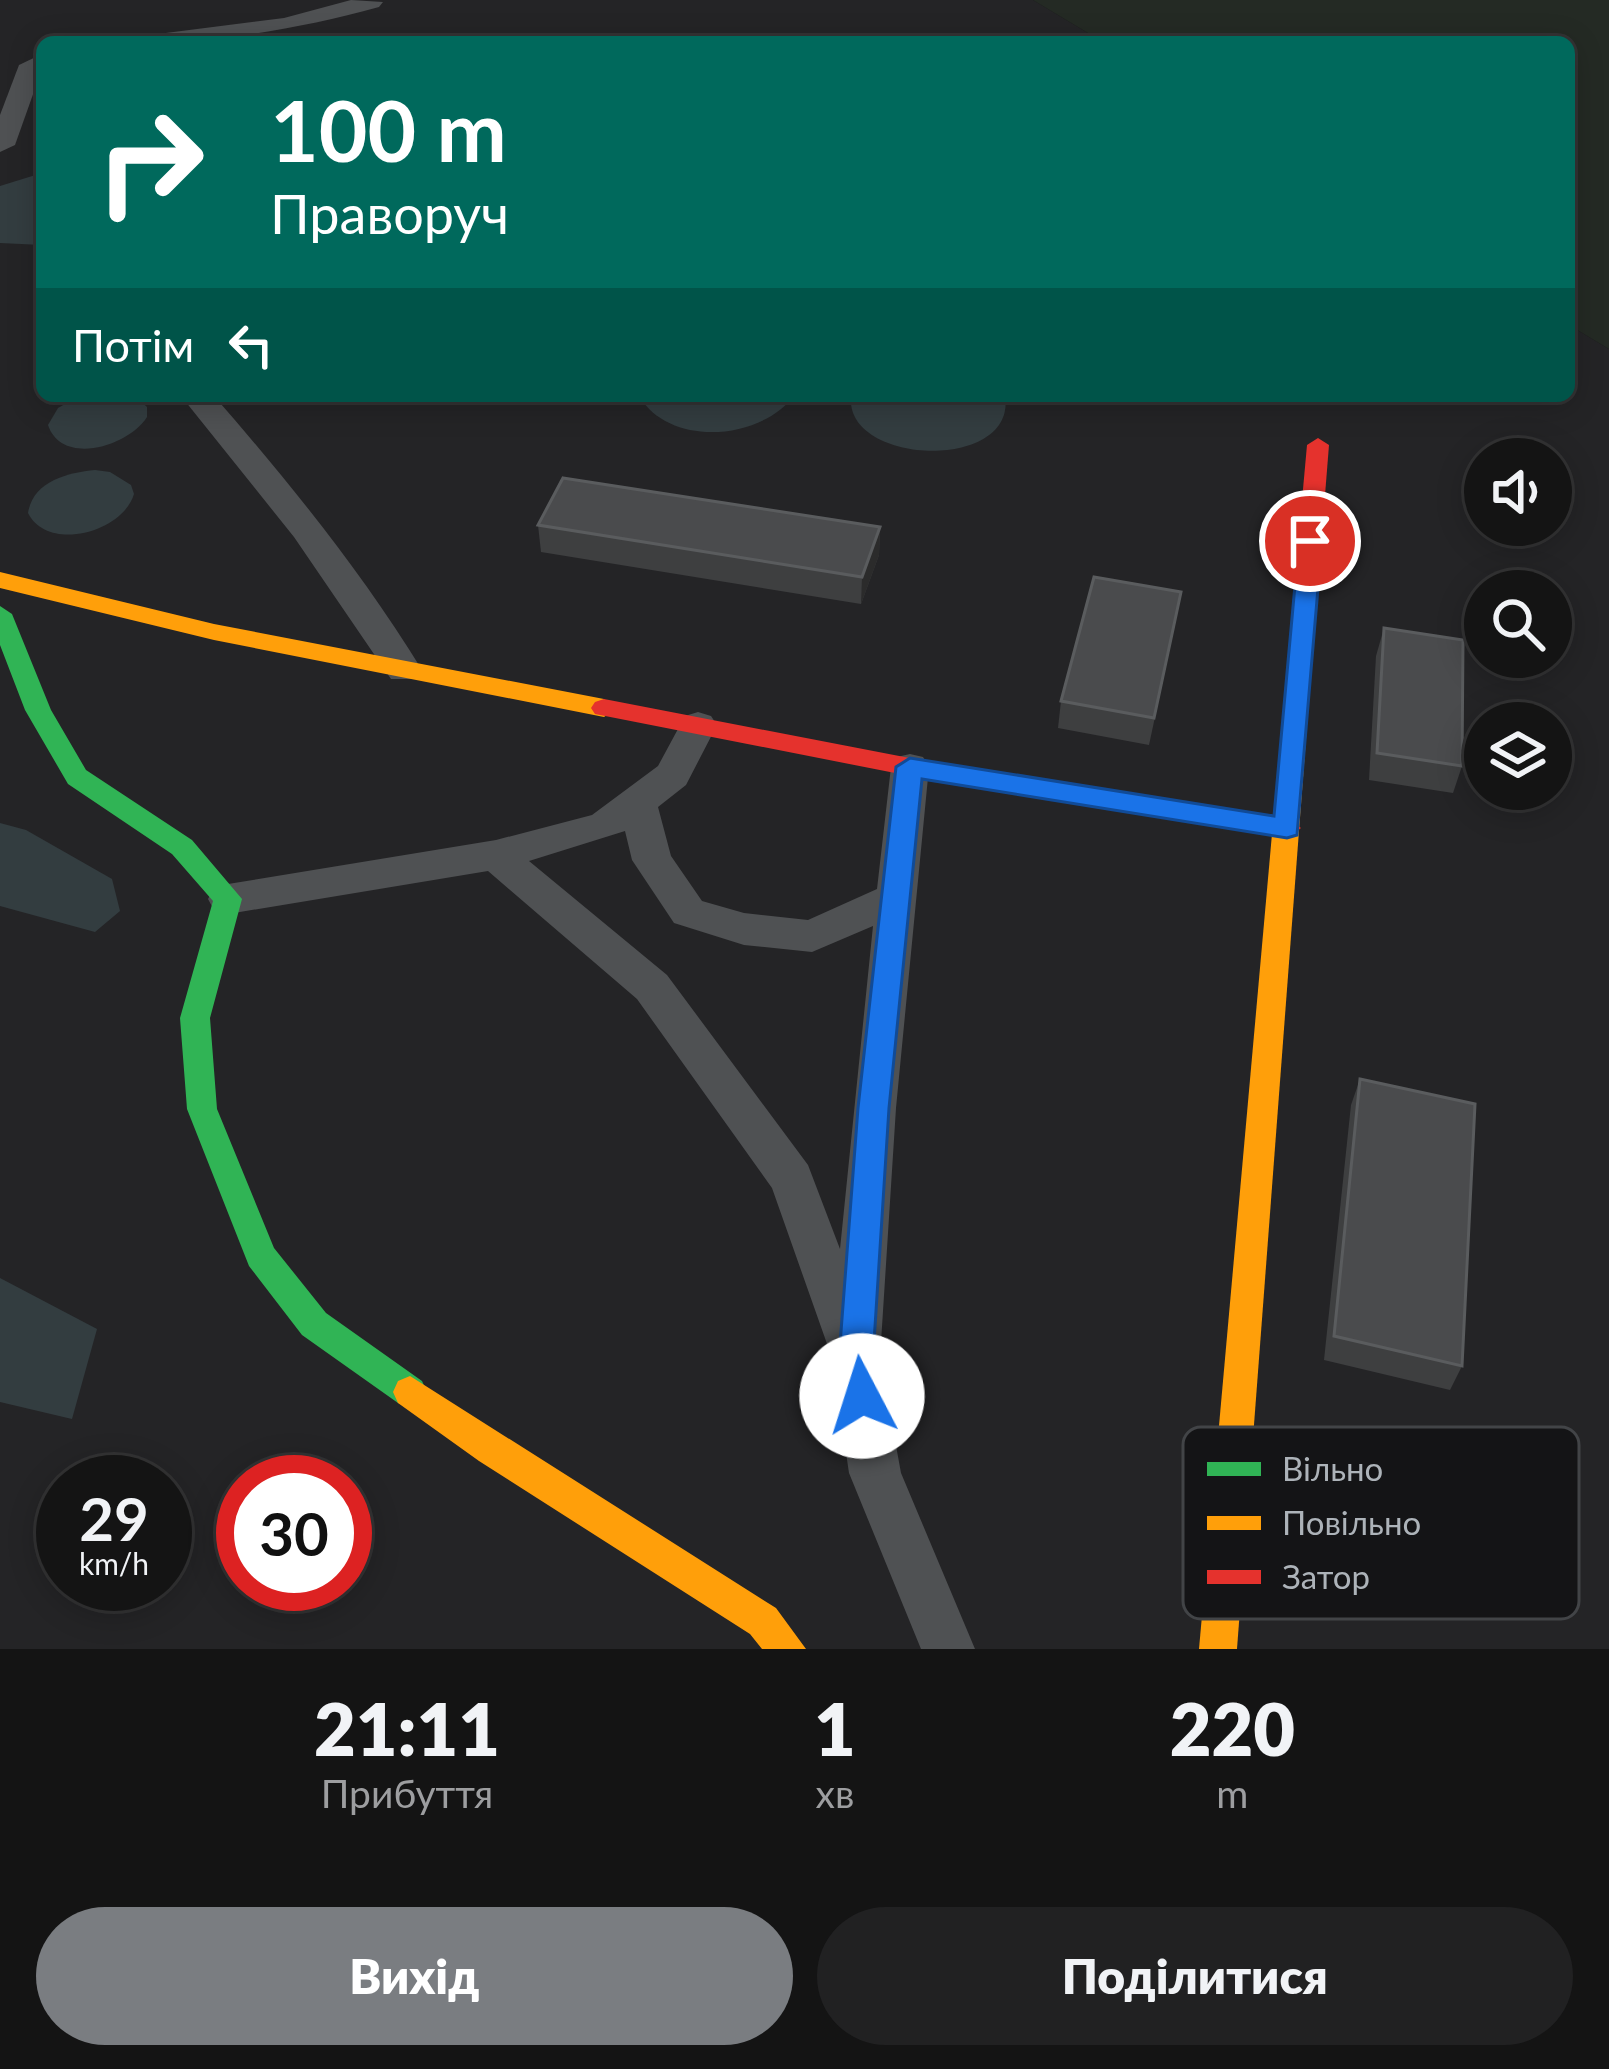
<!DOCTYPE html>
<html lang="uk">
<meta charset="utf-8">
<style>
:root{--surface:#141414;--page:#212122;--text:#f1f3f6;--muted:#9d9ea0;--line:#333334;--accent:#7a7d81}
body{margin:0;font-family:Lato,sans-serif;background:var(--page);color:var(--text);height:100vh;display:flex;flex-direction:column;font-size:45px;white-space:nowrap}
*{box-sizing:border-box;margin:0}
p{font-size:39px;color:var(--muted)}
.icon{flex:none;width:66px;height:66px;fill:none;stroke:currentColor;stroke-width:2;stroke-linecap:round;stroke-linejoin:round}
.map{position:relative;height:1649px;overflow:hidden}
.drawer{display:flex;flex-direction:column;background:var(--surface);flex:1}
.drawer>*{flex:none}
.hud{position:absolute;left:36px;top:36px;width:1539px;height:366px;border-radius:18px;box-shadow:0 6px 30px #0003,0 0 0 3px var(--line);background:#00695c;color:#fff;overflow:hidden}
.buttons{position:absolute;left:1464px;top:438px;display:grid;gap:24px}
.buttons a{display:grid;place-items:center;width:108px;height:108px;border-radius:50%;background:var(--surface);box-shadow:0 6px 30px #0003,0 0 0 3px var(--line);font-size:60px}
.speed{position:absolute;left:36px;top:1455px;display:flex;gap:24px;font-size:60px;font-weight:700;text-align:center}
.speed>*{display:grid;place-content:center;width:156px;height:156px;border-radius:50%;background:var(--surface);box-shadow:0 6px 30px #0003,0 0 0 3px var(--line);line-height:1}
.speed small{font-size:30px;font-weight:400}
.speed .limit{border:18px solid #d22;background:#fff;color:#111}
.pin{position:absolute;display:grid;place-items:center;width:102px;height:102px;color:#fff;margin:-51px;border:6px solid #fff;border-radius:50%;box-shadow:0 3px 12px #0007}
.me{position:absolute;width:132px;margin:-66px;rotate:355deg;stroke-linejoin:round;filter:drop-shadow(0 0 9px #0008)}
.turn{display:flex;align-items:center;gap:42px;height:252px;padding:0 36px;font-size:54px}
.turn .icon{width:156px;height:156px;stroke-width:2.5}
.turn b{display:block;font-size:84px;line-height:102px}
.then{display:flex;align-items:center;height:114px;padding:0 36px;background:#0003;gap:24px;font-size:45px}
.eta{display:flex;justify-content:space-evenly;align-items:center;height:204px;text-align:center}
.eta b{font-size:72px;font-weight:800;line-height:84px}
.action{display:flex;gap:24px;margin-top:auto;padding:24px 36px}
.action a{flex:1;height:138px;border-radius:72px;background:var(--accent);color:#fff;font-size:48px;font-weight:800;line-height:138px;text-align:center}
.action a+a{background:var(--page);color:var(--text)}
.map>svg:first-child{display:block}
.built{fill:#242426;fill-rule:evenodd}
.green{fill:#242a24}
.water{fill:#333d40}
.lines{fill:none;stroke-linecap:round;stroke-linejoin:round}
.street{fill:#4f5153;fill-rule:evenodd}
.fast{fill:#30b455;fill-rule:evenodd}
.slow{fill:#ff9f0a;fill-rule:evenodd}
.jam{fill:#e5322d;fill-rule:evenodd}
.wall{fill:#3e3f40}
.shaded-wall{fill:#2b2b2b}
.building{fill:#4a4b4d;stroke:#5a5c5e;stroke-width:3}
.route{fill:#1a73e8;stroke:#114b97;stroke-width:3}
.key{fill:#141416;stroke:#424447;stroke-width:3}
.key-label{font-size:33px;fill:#adb3b9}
</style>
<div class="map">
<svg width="1609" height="1649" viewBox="0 0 1609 1649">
<rect width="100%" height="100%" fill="#1a1a1a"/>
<path class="built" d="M0 0H1033L1103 42H42V396H1569V325L1609 349V1649H0ZM1485 459H1551V525H1485ZM1485 591H1551V657H1485ZM1485 723H1551V789H1485ZM63 1482H165V1584H63ZM243 1482H345V1584H243Z"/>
<path class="green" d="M1033 0H1609V349L1569 325V42H1103Z"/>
<g class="water">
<path d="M42 173V245L0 243V186Z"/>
<path d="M79 396H135L147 407V417C129 446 62 467 48 425L58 408Z"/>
<path d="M639 396H794C760 440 670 448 639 396Z"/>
<path d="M851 396H1005C1017 472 844 466 851 396Z"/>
<path d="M95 470 110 472 131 485 134 494C123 532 48 553 28 513 33 481 67 473 95 470Z"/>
<path d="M0 823 26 830 112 879 120 911 95 932 0 906Z"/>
<path d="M0 1278 97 1329 72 1419 0 1402Z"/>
</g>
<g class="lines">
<g class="street">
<path d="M351 0 383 2 379 7C298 29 223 42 138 42L150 35 284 18Z"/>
<path d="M42 54V69L15 145 0 152V115L19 65Z"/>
<path d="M181 396H214C289 482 362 572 422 670L417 679H391L294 537Z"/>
<path d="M698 712 711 716 717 725 686 785 658 807 671 856 702 901 744 913 808 920 877 889 891 767 897 757 910 754 923 757 929 767 896 1108 880 1358 901 1473 975 1649H921L849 1473 832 1358 772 1188 637 999 488 871 228 914 214 910 208 899 214 888 228 884 496 840 592 815 658 766 685 716ZM625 831 632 860 674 923 744 945 812 952 873 926 840 1249 808 1165 667 975 529 861Z"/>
</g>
<path class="fast" d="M0 606 12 614 51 710 86 770 192 840 242 899 210 1018 217 1109 274 1248 326 1313 422 1381 427 1392 422 1403 410 1408 398 1403 302 1335 249 1266 187 1109 180 1018 213 901 172 854 68 784 25 710 0 645Z"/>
<g class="slow">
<path d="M0 572 214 624 604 699 617 708 604 717 214 640 0 588Z"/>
<path d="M1302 625 1314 633 1237 1649H1199L1290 633Z"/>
<path d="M410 1376 776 1608 806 1649H762L750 1634 479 1461 398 1403 393 1392 398 1381Z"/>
</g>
<g class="jam">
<path d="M1318 438 1329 445 1314 633 1302 641 1290 633 1307 445Z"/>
<path d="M604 699 951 766 1287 818 1301 828 1287 838 951 784 595 714 591 708 595 702Z"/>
</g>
</g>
<g class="wall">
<path d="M538 525 880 527 879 555 861 604 541 552Z"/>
<path d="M1176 619 1149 745 1058 728 1061 701Z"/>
<path d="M1384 628 1462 766 1453 793 1369 780 1376 656Z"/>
<path d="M1360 1079 1462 1366 1450 1390 1324 1360 1351 1105Z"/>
</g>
<path class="shaded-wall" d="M880 527 879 555 861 604 862 577Z"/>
<g class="building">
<path d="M563 478 880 527 862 577 538 525Z"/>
<path d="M1094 577 1181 592 1154 718 1061 701Z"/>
<path d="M1384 628 1463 640 1462 766 1377 753Z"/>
<path d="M1360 1079 1475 1104 1462 1366 1334 1336Z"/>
</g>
<path class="route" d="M1310 533 1322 541 1297 835 1287 838 922 779 889 1108 873 1358 880 1396 875 1408 862 1413 850 1408 839 1358 858 1108 896 767 910 758 1274 816 1299 541Z"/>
<rect x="1183" y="1427" width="396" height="192" rx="18" class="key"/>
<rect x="1207" y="1462" width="54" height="14" fill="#30b455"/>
<rect x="1207" y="1516" width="54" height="14" fill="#ff9f0a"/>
<rect x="1207" y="1570" width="54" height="14" fill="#e5322d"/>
<g class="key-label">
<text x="1282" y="1481">Вільно</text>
<text x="1282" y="1535">Повільно</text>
<text x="1282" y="1589">Затор</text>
</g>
</svg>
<div class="buttons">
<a><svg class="icon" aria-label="sound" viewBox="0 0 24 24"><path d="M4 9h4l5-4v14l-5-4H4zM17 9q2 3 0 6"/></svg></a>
<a><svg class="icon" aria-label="search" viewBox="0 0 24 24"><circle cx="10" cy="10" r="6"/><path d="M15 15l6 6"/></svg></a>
<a><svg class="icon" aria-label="layers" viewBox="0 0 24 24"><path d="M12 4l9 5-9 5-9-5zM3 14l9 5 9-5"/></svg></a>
</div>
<div class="speed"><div>29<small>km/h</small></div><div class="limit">30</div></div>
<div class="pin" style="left:1310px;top:541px;background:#d93025"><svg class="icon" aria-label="arrive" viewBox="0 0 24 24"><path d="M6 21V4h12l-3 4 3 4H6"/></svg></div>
<svg class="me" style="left:862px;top:1396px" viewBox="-20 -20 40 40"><circle r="19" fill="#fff"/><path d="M0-13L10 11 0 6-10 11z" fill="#1a73e8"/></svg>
<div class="hud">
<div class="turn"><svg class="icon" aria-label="right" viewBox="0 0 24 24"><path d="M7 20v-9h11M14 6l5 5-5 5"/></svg><div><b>100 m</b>Праворуч</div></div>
<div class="then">Потім<svg class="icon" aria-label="left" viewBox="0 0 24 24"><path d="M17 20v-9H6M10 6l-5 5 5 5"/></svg></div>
</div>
</div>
<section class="drawer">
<div class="eta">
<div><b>21:11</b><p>Прибуття</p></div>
<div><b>1</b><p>хв</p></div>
<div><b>220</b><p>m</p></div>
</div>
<div class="action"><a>Вихід</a><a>Поділитися</a></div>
</section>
